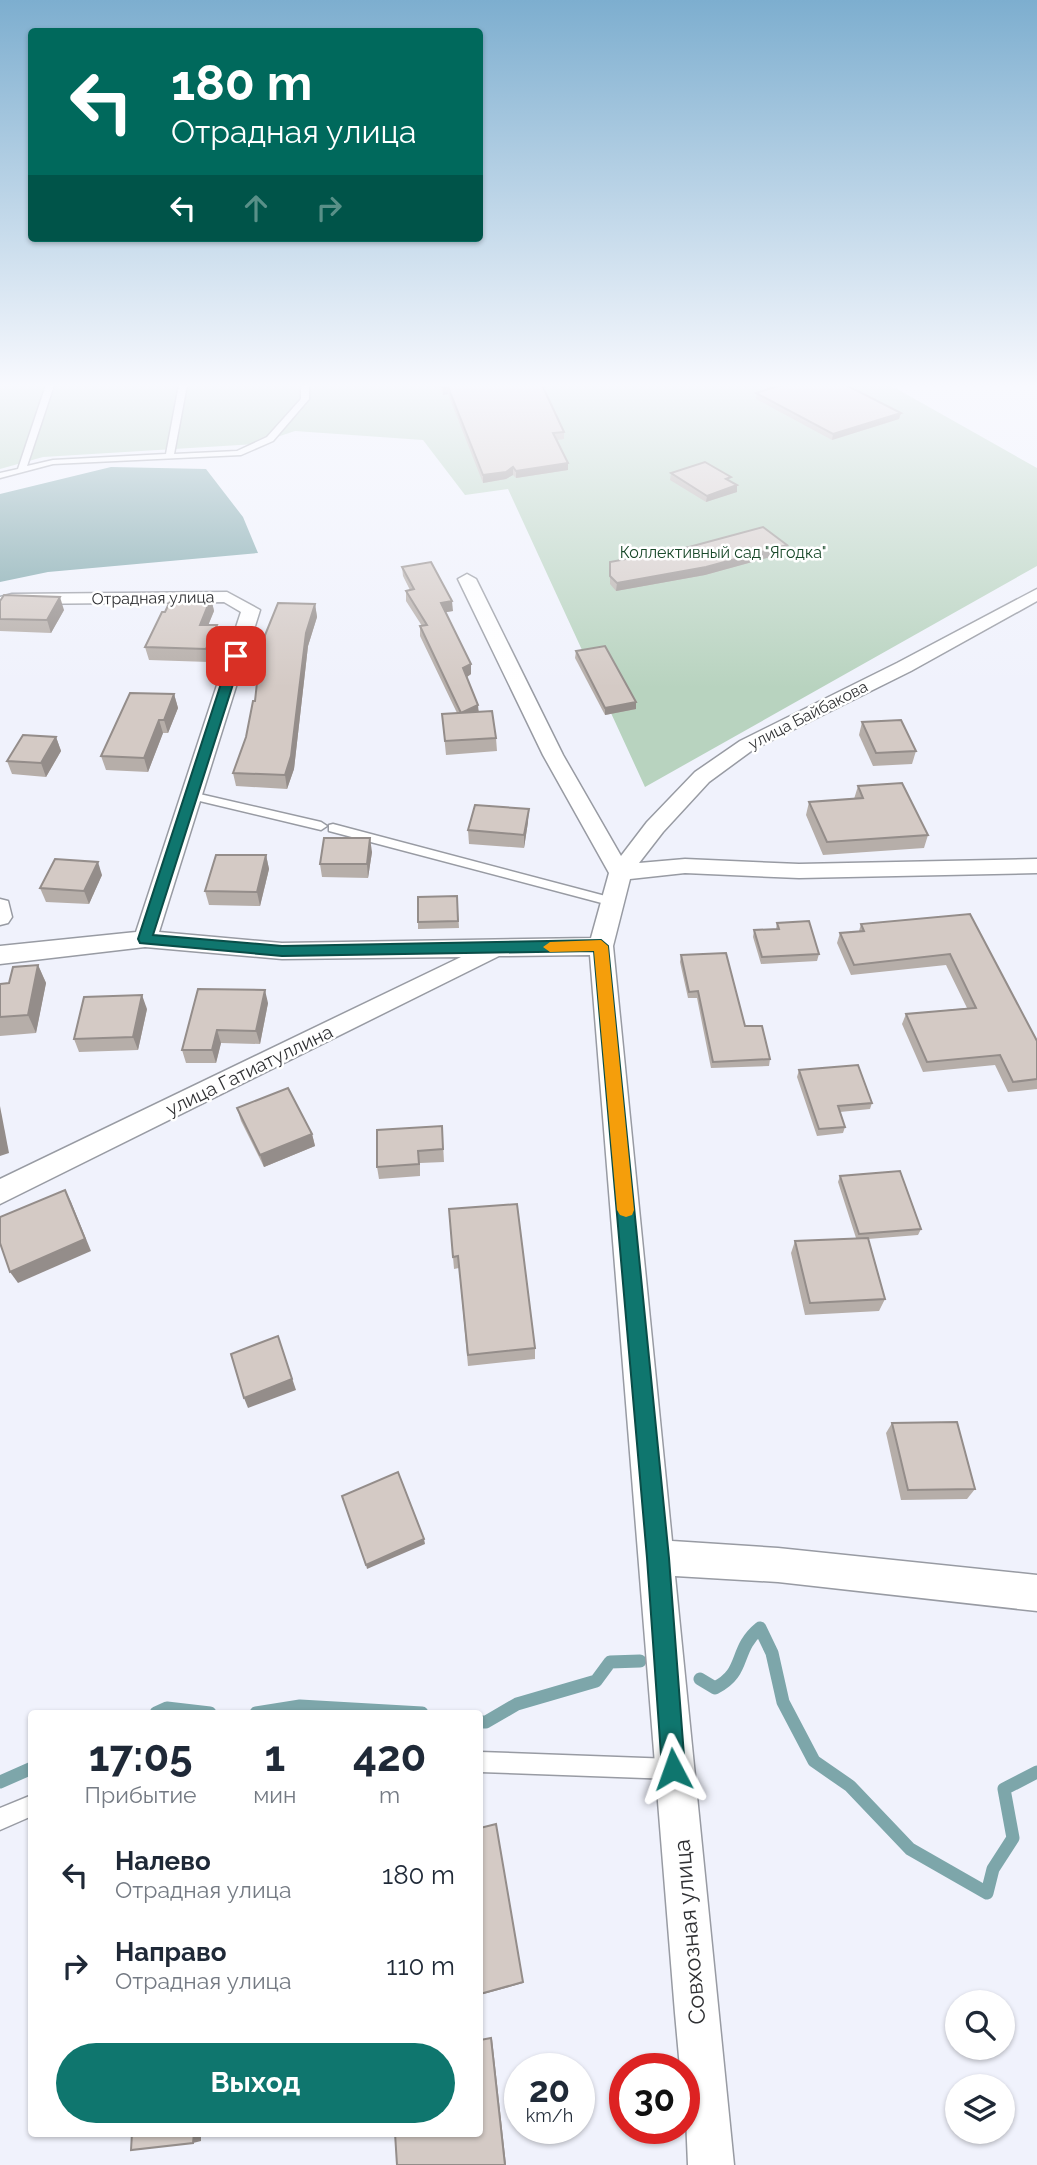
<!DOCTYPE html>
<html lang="ru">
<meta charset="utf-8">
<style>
:root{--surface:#fff;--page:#f6f6f7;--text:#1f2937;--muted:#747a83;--accent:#0f766e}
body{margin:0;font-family:Raleway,sans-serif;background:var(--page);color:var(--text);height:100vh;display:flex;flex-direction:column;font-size:26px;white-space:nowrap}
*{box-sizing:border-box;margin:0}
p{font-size:23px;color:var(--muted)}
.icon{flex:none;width:38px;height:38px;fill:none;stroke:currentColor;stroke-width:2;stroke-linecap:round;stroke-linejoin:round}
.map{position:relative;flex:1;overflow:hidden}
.side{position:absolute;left:28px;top:1710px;width:455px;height:427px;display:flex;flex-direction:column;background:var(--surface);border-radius:7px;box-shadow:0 2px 5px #0004}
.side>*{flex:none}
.top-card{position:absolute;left:28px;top:28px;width:455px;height:214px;border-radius:7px;box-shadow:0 2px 5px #0004;background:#00695c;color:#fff;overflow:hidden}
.tools{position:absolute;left:945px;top:1990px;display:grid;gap:14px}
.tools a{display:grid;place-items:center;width:70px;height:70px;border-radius:50%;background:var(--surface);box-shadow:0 2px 5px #0004;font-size:35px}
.speed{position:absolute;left:504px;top:2053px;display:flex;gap:14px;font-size:35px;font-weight:700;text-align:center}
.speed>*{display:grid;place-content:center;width:91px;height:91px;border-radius:50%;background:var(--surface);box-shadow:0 2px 5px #0004;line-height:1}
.speed small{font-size:18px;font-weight:400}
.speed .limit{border:10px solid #d22;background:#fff;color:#111}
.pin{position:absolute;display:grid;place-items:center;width:60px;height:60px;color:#fff;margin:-30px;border-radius:14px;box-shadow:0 4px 10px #0006}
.me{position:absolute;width:77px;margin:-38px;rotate:356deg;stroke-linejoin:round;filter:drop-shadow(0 0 5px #0008)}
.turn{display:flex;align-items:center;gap:24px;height:147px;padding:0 28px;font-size:32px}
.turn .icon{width:91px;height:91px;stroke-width:2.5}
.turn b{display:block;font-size:49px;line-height:60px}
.lanes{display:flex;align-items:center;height:66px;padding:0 28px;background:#0003;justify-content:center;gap:35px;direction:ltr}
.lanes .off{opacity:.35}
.eta{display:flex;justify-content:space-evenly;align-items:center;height:119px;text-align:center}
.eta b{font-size:42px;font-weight:700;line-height:49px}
.cta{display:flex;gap:14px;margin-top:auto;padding:14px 28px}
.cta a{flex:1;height:80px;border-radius:42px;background:var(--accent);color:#fff;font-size:28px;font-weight:700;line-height:80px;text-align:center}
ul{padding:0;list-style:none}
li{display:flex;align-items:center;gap:21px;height:91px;padding:0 28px}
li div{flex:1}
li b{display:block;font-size:26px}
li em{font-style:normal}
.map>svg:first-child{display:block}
.green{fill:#b8d3bf}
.water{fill:#7da6aa}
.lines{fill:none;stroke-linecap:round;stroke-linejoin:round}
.stream{stroke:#7da6aa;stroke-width:13}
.lane-casing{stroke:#989ba3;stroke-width:3}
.street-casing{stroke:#989ba3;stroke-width:3}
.lane{fill:#fff;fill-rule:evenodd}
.street{fill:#fff;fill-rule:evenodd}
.wall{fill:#b6aea9}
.shaded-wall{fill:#948d8a}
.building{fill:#d4cac5;stroke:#948d8a;stroke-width:2}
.route{fill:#0f766e;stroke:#0a4d48;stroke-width:2}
.slow{fill:#f59e0b}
.labels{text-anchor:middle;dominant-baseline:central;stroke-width:5;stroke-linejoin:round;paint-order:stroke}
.far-park-label{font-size:16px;fill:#19492a;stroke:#fff}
.far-street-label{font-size:16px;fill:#303134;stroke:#fff}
.street-label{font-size:19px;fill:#303134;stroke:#fff}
.near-street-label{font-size:23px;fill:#303134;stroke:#fff}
</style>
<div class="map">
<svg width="1037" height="2165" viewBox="0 0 1037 2165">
<rect width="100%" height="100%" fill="#f0f2fc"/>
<path class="green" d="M0 385H890L1037 468V566L645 787 508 489 465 495 423 440 295 431 256 444 43 457 0 469Z"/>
<path class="water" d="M111 467 206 469 243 517 258 553 48 572 0 582V494Z"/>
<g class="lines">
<g class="stream">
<path d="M700 1679 715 1688C747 1672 733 1650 760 1628L772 1653 783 1702 814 1761 850 1786 910 1849 987 1893 993 1869 1013 1838 1004 1789 1037 1772"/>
<path d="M156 1713 167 1708 210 1713"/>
<path d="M256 1713 300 1706 422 1713"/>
<path d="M480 1722H486L517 1704 596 1681 610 1662 640 1661"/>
<path d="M0 1782 32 1768"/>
</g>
<defs>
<g id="lane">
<path d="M46 385H54L27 466 53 460 166 454 179 385H187L174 454 237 451 267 437 301 399V385H309V399L273 441 241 455 53 464 0 478V473L18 469Z"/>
<path d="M191 792 321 822 327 826 321 830 187 798V794Z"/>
<path d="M333 824 613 898 619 902 613 906 329 831V825Z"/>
<path d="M480 1752 672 1759 679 1762 682 1769 679 1776 672 1779 480 1772Z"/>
<path d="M32 1795V1816L0 1830V1808Z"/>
</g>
<g id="street">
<path d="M467 574 476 579 563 755 621 856 647 822 695 772 740 741 897 663 1037 589V601L911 671 754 749 709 782 663 832 639 863 685 859 799 864 1037 859V873L799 878 685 873 630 879 613 946 672 1541 778 1548 1037 1575V1611L778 1582 675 1576 734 2165H688L684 2068H680L675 2013 590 955 499 956 0 1204V1179L461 957 282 959 145 947 0 964V946L136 932 241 612 224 602 14 604 0 608V597L12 594 227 592 260 610 159 932 282 943 591 938 609 873 543 755 458 579Z"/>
<path d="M0 899 8 901 12 917 8 923 0 925Z"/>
</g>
</defs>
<use href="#lane" class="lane-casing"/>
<use href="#street" class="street-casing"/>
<use href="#lane" class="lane"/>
<use href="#street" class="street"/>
</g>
<g class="wall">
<path d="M439 385H542L564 432V439L557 440 568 470 516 478 513 475 506 479 483 483 448 394 443 395Z"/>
<path d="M756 393 901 413 899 419 832 440 756 399Z"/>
<path d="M671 473 731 482 737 485V492L706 502 670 480Z"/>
<path d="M785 553 705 575 616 591 610 584V562Z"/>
<path d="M402 567 453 611 445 612 471 664V674L467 677 479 712 496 738 497 751 446 755 442 714 457 713 420 636V626H422L406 601V591L410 590 403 576Z"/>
<path d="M211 598 214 611 208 625 219 639 209 662 149 660 145 647 165 612Z"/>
<path d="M0 601 64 610 51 633 0 631Z"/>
<path d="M315 604 317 617 308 646 294 769 287 789 236 786 233 773 246 737 255 701Z"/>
<path d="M576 651 636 709 605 715 575 658Z"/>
<path d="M174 694 178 708 168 733H163L148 772 106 770 101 756Z"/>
<path d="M862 722 916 751 912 764 873 766 859 735Z"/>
<path d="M56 737 61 751 46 777 12 774 7 761Z"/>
<path d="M858 786 928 835 924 848 823 855 806 815 809 802 854 799Z"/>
<path d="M528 822 524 848 469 844 468 830Z"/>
<path d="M372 852 368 878 322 877 320 864Z"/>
<path d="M266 855 269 869 260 906 209 905 205 891Z"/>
<path d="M102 875 89 904 46 902 40 888Z"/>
<path d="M457 896 459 928 418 929V922Z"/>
<path d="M970 914 1037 1041V1089L1008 1092 995 1065 923 1072 902 1024 906 1014 967 1008 946 965 851 975 837 943 840 933 859 931 861 924Z"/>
<path d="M777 923 819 954 817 961 761 964 753 937 754 930 776 929Z"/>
<path d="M681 955 745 1026 770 1059 769 1066 711 1068 697 998H688L680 962Z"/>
<path d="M38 965 46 983 36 1033 0 1036V984L9 983Z"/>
<path d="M198 989 268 1003 260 1044 221 1043 216 1063H186L182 1050Z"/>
<path d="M147 1009 138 1050 79 1052 74 1039Z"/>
<path d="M799 1070 872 1103 870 1109 840 1112 845 1127 843 1133 817 1136 797 1077Z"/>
<path d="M237 1108 312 1134 315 1146 264 1167 241 1121Z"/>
<path d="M442 1126 444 1162 420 1163V1176L379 1179 377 1167Z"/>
<path d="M840 1176 921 1229 918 1235 868 1239 885 1299 879 1311 805 1315 791 1253 795 1241 856 1238 838 1182Z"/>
<path d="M449 1209 535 1348V1359L468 1366 459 1268 454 1269Z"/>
<path d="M892 1423 975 1489 967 1499 901 1500 886 1433Z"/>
</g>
<g class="shaded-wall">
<path d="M448 387V394L443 395V388Z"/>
<path d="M901 413 899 419 832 440 833 434Z"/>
<path d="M568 463V470L516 478V471Z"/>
<path d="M513 467V475L506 479 483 483V475Z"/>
<path d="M737 485V492L706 502 707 496Z"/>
<path d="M787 545 785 553 705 575 616 591 617 583Z"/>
<path d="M60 597 64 610 51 633 47 620Z"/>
<path d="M211 598 214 611 203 638 200 625Z"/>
<path d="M452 601 453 611 441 613V603Z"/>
<path d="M315 604 317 617 308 646 294 769 287 789 285 775 306 633Z"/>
<path d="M217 625 219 639 209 662 206 649Z"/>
<path d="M471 664V674L464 679 463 668Z"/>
<path d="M174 694 178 708 168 733 164 720Z"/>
<path d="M636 702V709L605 715V708Z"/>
<path d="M478 705 479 716 461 713Z"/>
<path d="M159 720 163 733 148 772 144 758Z"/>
<path d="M56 737 61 751 46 777 41 763Z"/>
<path d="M529 809 528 822 524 848V835Z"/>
<path d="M370 838 372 852 368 878 367 864Z"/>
<path d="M266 855 269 869 260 906 257 892Z"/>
<path d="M98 862 102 875 89 904 84 891Z"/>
<path d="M38 965 46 983 36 1033 28 1015Z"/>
<path d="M265 990 268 1003 260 1044 256 1031Z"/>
<path d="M142 995 147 1009 138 1050 133 1037Z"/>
<path d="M217 1030 221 1043 216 1063 212 1050Z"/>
<path d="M0 1106 9 1153 0 1156Z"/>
<path d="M312 1134 315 1146 264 1167 260 1155Z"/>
<path d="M65 1190 71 1202 91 1251 18 1283 10 1272Z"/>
<path d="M278 1336 296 1390 248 1408 244 1398Z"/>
<path d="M424 1539 425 1544 367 1569 366 1565Z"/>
<path d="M523 1982V1983L480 1995V1994Z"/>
<path d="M491 2038 492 2039 506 2165H505Z"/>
<path d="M194 2133H201V2141L193 2143Z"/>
</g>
<g class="building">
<path d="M442 385H542L564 432 553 433 568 463 516 471 513 467 506 472 483 475 448 387 443 388Z"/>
<path d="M782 385H846L901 413 833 434 756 393Z"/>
<path d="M705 462 731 477 726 479 737 485 707 496 671 473Z"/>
<path d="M763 527 787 545 706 567 617 583 610 576V562L689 547Z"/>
<path d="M431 562 452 601 441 603 471 664 463 668 478 705 461 713 420 626 427 625 406 591 414 589 402 567Z"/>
<path d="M4 595 60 597 47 620 0 619V601Z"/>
<path d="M172 597 211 598 200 625H217L206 649 145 647 162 612H165Z"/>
<path d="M278 603 315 604 306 633 291 756 285 775 233 773 246 737 253 701H255L261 645Z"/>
<path d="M605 646 636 702 605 708 576 651Z"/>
<path d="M130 693 174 694 164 720H159L144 758 101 756Z"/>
<path d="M492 711 496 738 445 741 442 714Z"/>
<path d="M901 720 916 751 876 753 862 722Z"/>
<path d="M23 735 56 737 41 763 7 761Z"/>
<path d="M902 783 928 835 827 842 809 802 863 798 858 786Z"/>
<path d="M475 805 529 809 524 835 468 830Z"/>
<path d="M324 838H370L367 864H320Z"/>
<path d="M216 855H266L257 892 205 891Z"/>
<path d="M55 859 98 862 84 891 40 888Z"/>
<path d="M457 896 458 921 418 922V897Z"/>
<path d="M970 914 1037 1041V1079L1013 1082 1000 1055 927 1062 906 1014 976 1008 950 954 854 965 840 933 864 931 861 924Z"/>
<path d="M809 921 819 954 762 957 754 930 779 929 777 923Z"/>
<path d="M726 953 745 1026H762L770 1059 713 1062 698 991 689 992 681 955Z"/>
<path d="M38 965 28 1015 0 1017V984L9 983 13 967Z"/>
<path d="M198 989 265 990 256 1031 217 1030 212 1050H182Z"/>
<path d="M142 995 133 1037 74 1039 84 997Z"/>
<path d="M858 1065 872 1103 838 1106 845 1127 819 1129 799 1070Z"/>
<path d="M288 1088 312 1134 260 1155 237 1108Z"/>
<path d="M442 1126 443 1149 418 1151 419 1164 377 1167V1130Z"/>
<path d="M900 1171 921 1229 859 1234 840 1176Z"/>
<path d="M65 1190 85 1239 10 1272 0 1243V1217Z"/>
<path d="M517 1204 535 1348 468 1355 458 1256 453 1257 449 1209Z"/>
<path d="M868 1238 885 1299 810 1303 795 1241Z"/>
<path d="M278 1336 292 1379 244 1398 231 1354Z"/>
<path d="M957 1422 975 1489 908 1490 892 1423Z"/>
<path d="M398 1472 424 1539 366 1565 342 1496Z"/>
<path d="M496 1824 523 1982 480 1994V1828Z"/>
<path d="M491 2038 505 2165H397L395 2133H480V2040Z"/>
<path d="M132 2133H194L193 2143 131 2150Z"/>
</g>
<linearGradient id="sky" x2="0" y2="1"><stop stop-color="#7daecf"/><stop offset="0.56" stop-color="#f8f9fe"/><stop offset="1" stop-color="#f8f9fe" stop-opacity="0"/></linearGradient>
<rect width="1037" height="688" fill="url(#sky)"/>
<path class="route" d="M236 653 242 656 153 935 282 946 601 940 608 946 669 1558 685 1769 682 1778 673 1781 665 1778 662 1769 647 1558 594 951 282 956 140 943 138 939 230 656Z"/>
<path class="slow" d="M601 940 608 946 634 1210 632 1215 626 1217 620 1215 617 1210 594 951 550 952 543 947 550 942Z"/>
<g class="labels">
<g class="far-park-label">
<text x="723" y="552">Коллективный сад "Ягодка"</text>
</g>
<g class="far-street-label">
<text transform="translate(153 598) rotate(-1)">Отрадная улица</text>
<text transform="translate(808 715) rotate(-27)">улица Байбакова</text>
</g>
<g class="street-label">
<text transform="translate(249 1070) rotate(-26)">улица Гатиатуллина</text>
</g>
<g class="near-street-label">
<text transform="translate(689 1932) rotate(-95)">Совхозная улица</text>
</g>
</g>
</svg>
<div class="tools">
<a><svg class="icon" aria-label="search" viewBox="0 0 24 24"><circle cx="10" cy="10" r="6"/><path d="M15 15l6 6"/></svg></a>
<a><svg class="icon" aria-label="layers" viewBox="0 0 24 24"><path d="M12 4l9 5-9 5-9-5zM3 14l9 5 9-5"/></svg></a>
</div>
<div class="speed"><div>20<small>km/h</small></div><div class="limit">30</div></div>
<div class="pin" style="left:236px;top:656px;background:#d93025"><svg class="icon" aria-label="arrive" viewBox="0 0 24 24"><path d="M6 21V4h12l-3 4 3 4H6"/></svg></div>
<svg class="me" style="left:673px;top:1769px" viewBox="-20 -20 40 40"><path d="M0-17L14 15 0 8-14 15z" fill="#0f766e" stroke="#fff" stroke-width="4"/></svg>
<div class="top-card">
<div class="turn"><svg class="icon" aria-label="left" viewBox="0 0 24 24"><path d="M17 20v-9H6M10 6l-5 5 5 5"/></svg><div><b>180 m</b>Отрадная улица</div></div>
<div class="lanes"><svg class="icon" aria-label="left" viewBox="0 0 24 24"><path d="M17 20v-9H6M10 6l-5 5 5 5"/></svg><svg class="icon off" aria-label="ahead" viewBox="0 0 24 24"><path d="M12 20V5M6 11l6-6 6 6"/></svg><svg class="icon off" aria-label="right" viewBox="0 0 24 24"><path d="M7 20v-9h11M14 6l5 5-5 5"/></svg></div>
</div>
<section class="side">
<div class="eta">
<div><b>17:05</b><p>Прибытие</p></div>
<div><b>1</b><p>мин</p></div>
<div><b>420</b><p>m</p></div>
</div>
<ul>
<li><svg class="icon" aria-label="left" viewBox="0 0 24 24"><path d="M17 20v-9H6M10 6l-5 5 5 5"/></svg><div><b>Налево</b><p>Отрадная улица</p></div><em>180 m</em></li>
<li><svg class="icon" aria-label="right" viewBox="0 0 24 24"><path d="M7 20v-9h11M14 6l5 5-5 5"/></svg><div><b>Направо</b><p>Отрадная улица</p></div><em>110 m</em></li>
</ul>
<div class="cta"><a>Выход</a></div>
</section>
</div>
